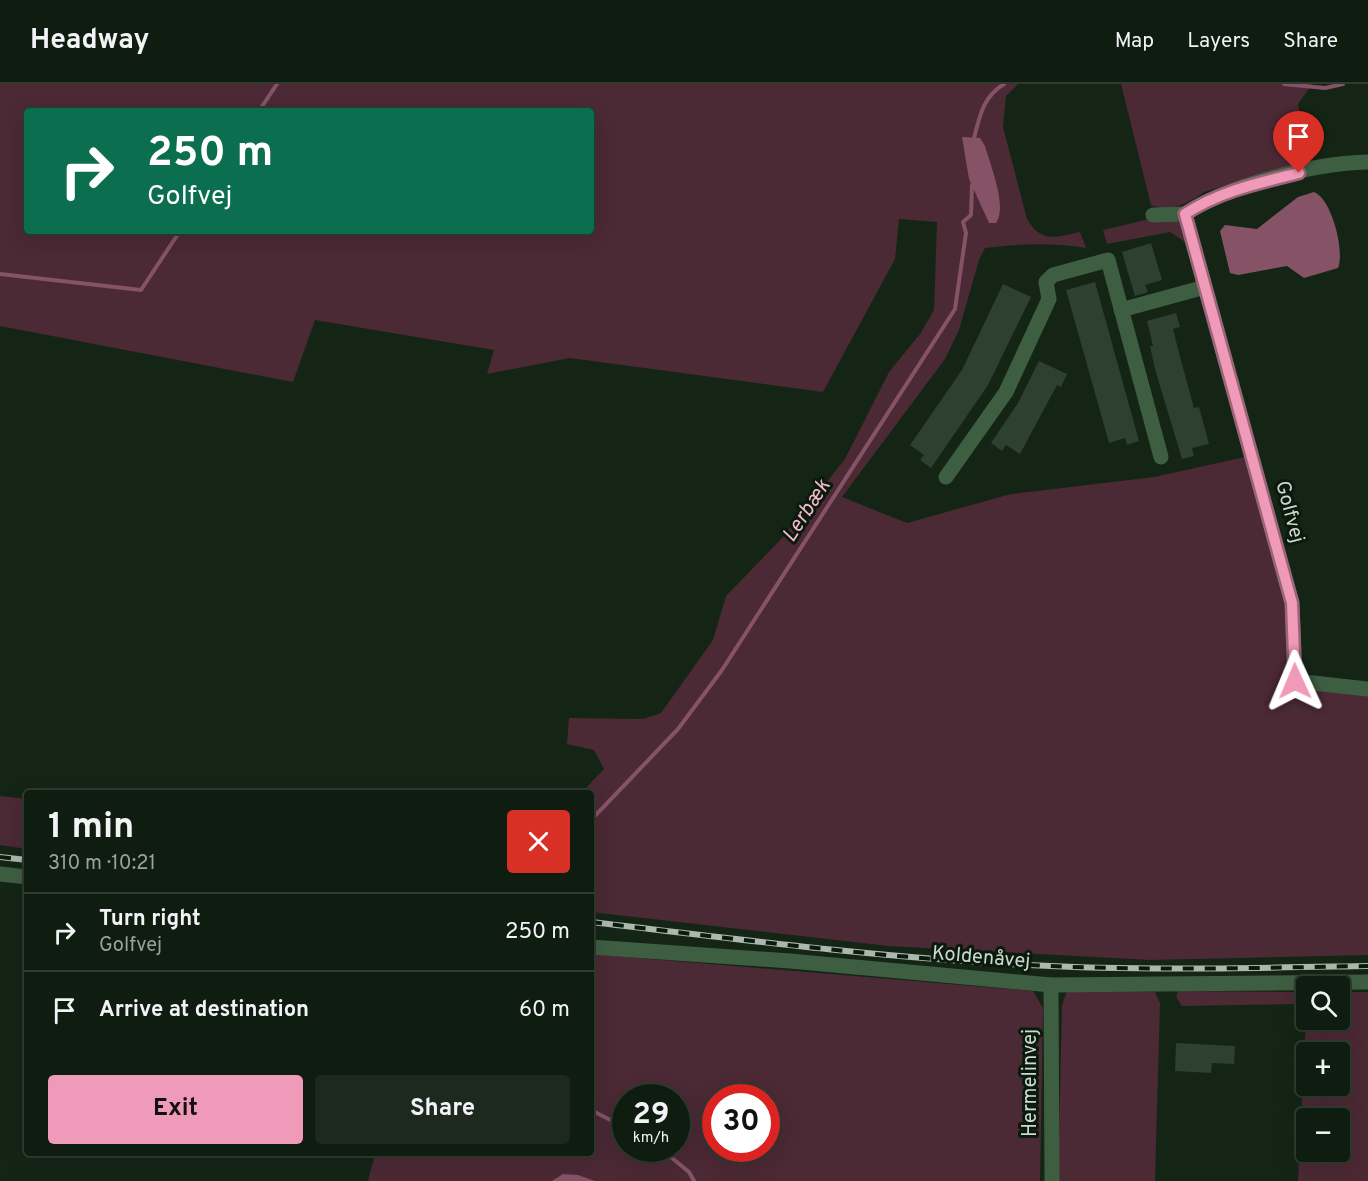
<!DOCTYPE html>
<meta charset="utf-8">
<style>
:root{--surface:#0f1c10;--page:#1d291e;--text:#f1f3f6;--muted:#9ba19f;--line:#2f3a30;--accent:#ef9ab8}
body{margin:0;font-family:Overpass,sans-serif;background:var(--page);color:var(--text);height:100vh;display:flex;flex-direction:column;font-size:22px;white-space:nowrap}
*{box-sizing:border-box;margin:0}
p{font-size:20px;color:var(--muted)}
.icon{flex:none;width:33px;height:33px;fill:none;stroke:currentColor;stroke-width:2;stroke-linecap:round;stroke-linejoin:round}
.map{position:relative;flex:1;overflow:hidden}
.drawer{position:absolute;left:24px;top:706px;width:570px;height:366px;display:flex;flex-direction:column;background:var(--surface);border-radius:6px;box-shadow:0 6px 24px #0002,0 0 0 2px var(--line)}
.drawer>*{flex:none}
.top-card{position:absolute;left:24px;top:24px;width:570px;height:126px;border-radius:6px;box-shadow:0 6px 24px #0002,0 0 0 2px var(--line);background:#0b6e4f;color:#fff;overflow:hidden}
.buttons{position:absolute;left:1296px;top:892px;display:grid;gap:12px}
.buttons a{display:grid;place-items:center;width:54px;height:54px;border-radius:6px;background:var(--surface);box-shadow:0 6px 24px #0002,0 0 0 2px var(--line);font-size:30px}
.speed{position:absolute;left:612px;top:1000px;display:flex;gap:12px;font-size:30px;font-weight:700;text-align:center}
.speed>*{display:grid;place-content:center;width:78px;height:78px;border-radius:50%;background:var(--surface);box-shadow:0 6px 24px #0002,0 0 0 2px var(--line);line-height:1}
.speed small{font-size:15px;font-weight:400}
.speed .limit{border:9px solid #d22;background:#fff;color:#111}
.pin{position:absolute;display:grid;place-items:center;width:51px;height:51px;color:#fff;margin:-62px -26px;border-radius:50% 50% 50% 0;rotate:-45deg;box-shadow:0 0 6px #0007}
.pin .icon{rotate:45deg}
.me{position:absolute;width:66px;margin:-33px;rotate:359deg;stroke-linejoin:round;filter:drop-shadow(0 0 4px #0008)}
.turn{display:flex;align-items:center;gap:21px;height:126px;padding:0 24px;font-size:27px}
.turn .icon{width:78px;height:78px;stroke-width:2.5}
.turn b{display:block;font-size:42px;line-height:51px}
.round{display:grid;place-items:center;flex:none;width:63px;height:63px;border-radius:6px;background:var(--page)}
.headline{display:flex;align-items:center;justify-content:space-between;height:102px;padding:0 24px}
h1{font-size:36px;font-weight:700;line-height:45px}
.primary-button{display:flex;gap:12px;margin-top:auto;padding:12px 24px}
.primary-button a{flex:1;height:69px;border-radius:6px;background:var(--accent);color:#111;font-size:24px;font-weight:700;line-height:69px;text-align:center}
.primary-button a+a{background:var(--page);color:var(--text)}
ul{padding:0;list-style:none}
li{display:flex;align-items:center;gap:18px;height:78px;padding:0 24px;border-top:2px solid var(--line)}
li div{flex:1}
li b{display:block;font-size:22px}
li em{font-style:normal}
header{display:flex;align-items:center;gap:36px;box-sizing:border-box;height:84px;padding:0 30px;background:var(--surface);border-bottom:2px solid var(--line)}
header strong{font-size:28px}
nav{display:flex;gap:33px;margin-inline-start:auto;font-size:21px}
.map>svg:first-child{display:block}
.green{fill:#4b2935;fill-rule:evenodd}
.water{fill:#855365}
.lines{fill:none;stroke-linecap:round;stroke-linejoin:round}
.stream{stroke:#855365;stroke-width:4}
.building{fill:#2e4030}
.minor{stroke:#3e5e42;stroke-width:15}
.rail-casing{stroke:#acb8ad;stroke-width:6}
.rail{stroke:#0a1b0d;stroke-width:4;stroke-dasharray:11;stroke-linecap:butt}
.route-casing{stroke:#9b6478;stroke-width:15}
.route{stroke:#ef9ab8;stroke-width:10}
.labels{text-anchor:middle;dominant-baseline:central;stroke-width:6;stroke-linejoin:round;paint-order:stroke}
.street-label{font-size:20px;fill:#cdd8ce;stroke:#0a1b0d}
.water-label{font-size:21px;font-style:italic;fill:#f8b7cd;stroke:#0a1b0d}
</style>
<header>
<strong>Headway</strong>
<nav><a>Map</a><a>Layers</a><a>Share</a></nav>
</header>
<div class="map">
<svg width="1368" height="1097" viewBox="0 0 1368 1097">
<rect width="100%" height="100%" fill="#142516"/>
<g class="green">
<path d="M0 0H1018L1006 12 1003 43 1027 135C1042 160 1055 153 1080 148L1086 164C1052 158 1020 160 985 164L979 176 959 246 945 275 842 413 907 439 1011 410 1154 393 1245 373C1265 445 1301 525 1282 600L1368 610V871L1150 876 888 862 591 828V710L581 709 604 685 594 666 567 660 569 634 643 635 661 629 713 556 726 512 783 453 845 375 889 288 920 250 934 226 937 138 899 135 895 175 823 308 570 274 487 290 494 266 315 236 293 298 0 242ZM27 27H591V147H27Z"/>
<path d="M1121 0H1312L1298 20 1310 76 1204 108C1189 120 1169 128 1151 121Z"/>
<path d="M1154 134C1180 134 1180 135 1188 160L1170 148 1107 160 1103 146Z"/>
<path d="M0 712 27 715V765L0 761Z"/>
<path d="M591 870 1033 907 1043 924 1040 1097H368L375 1070H591ZM626 1014H676V1065H626ZM716 1014H766V1065H716Z"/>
<path d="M1067 907 1155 908 1160 919 1155 1097H1058L1062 921Z"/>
<path d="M1178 907 1306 908V920L1182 922 1176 913Z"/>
<path d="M1340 908H1368V1097H1298L1306 934 1340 936ZM1306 969H1340V1002H1306ZM1306 1035H1340V1068H1306Z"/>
</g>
<g class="water">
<path d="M962 53 980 54 985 62C990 80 1008 124 996 139H989L969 95Z"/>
<path d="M1314 108C1332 115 1345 168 1338 184L1304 194 1287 182 1238 191 1230 189 1220 147 1225 141 1257 145 1298 113Z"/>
<path d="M563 1090 578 1091 595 1097H552Z"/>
</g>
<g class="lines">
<g class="stream">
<path d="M1284 0 1325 4 1343 0"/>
<path d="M259 27 277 0"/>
<path d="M974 54C980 31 983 13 1004 0"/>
<path d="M0 190 141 206 180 147"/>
<path d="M591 736 678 645 722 586 955 225 966 149 963 138 971 131 972 101"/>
<path d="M591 1026 626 1044"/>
<path d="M661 1065 689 1088 694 1097"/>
</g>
</g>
<g class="building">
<path d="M1151 159 1162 196 1145 201 1148 208 1135 212 1122 168Z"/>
<path d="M1095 198 1139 357 1127 361 1125 354 1109 359 1066 206Z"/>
<path d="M1003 200 1031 213 988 301 931 384 920 376 924 371 910 361 962 286Z"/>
<path d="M1176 229 1180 243 1173 245 1179 269 1194 324 1199 323 1209 360 1192 364 1194 372 1182 375 1155 285 1150 262H1153L1147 237Z"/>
<path d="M1039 277 1067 290 1061 303 1057 301 1020 370 1006 361 1002 367 991 359 1018 319Z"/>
<path d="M1176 959 1235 962 1234 980 1212 979 1211 989 1175 987Z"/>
</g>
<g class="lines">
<g class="minor">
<path d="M1185 130C1229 101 1315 79 1368 78"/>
<path d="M1153 131 1185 130 1292 519 1295 597 1368 605"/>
<path d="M1121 226 1205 203"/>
<path d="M946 393 1006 308 1049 215 1046 198 1053 191 1108 176 1161 373"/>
<path d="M0 790 27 793"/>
<path d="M591 863 790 877 1051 901 1368 898"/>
<path d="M1051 901 1052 1097"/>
</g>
<defs>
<g id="rail">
<path d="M0 773 27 776"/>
<path d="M591 838C736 855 882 874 1028 881 1142 887 1255 884 1368 882"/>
</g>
</defs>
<use href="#rail" class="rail-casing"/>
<use href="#rail" class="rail"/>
</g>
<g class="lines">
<defs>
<path id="route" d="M1295 597 1292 519 1185 130C1220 107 1259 99 1299 89"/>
</defs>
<use href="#route" class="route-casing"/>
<use href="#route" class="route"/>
</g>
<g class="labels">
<g class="street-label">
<text transform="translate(1289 428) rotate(75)">Golfvej</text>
<text transform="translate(981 874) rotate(5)">Koldenåvej</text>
<text transform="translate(1031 999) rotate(-90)">Hermelinvej</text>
</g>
<g class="water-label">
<text transform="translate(807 427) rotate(-57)">Lerbæk</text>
</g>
</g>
</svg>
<div class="buttons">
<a><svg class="icon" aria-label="search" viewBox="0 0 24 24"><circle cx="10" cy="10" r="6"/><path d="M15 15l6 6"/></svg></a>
<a>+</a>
<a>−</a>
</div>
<div class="speed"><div>29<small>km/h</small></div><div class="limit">30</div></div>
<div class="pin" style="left:1299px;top:89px;background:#d93025"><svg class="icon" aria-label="arrive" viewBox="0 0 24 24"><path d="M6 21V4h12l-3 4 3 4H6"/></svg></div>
<svg class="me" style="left:1295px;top:597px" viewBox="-20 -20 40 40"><path d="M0-17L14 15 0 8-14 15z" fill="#ef9ab8" stroke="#fff" stroke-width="4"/></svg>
<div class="top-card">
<div class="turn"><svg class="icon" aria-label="right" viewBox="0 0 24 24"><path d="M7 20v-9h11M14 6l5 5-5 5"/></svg><div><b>250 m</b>Golfvej</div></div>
</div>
<section class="drawer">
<div class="headline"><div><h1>1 min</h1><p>310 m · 10:21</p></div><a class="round" style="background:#d93025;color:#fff"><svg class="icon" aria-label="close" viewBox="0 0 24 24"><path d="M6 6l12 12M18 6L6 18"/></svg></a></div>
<ul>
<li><svg class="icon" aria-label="right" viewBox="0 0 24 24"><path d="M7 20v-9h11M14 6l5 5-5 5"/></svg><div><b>Turn right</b><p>Golfvej</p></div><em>250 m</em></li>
<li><svg class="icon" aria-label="arrive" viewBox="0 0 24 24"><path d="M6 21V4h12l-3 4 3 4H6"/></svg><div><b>Arrive at destination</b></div><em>60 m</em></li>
</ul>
<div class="primary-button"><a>Exit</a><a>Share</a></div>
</section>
</div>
